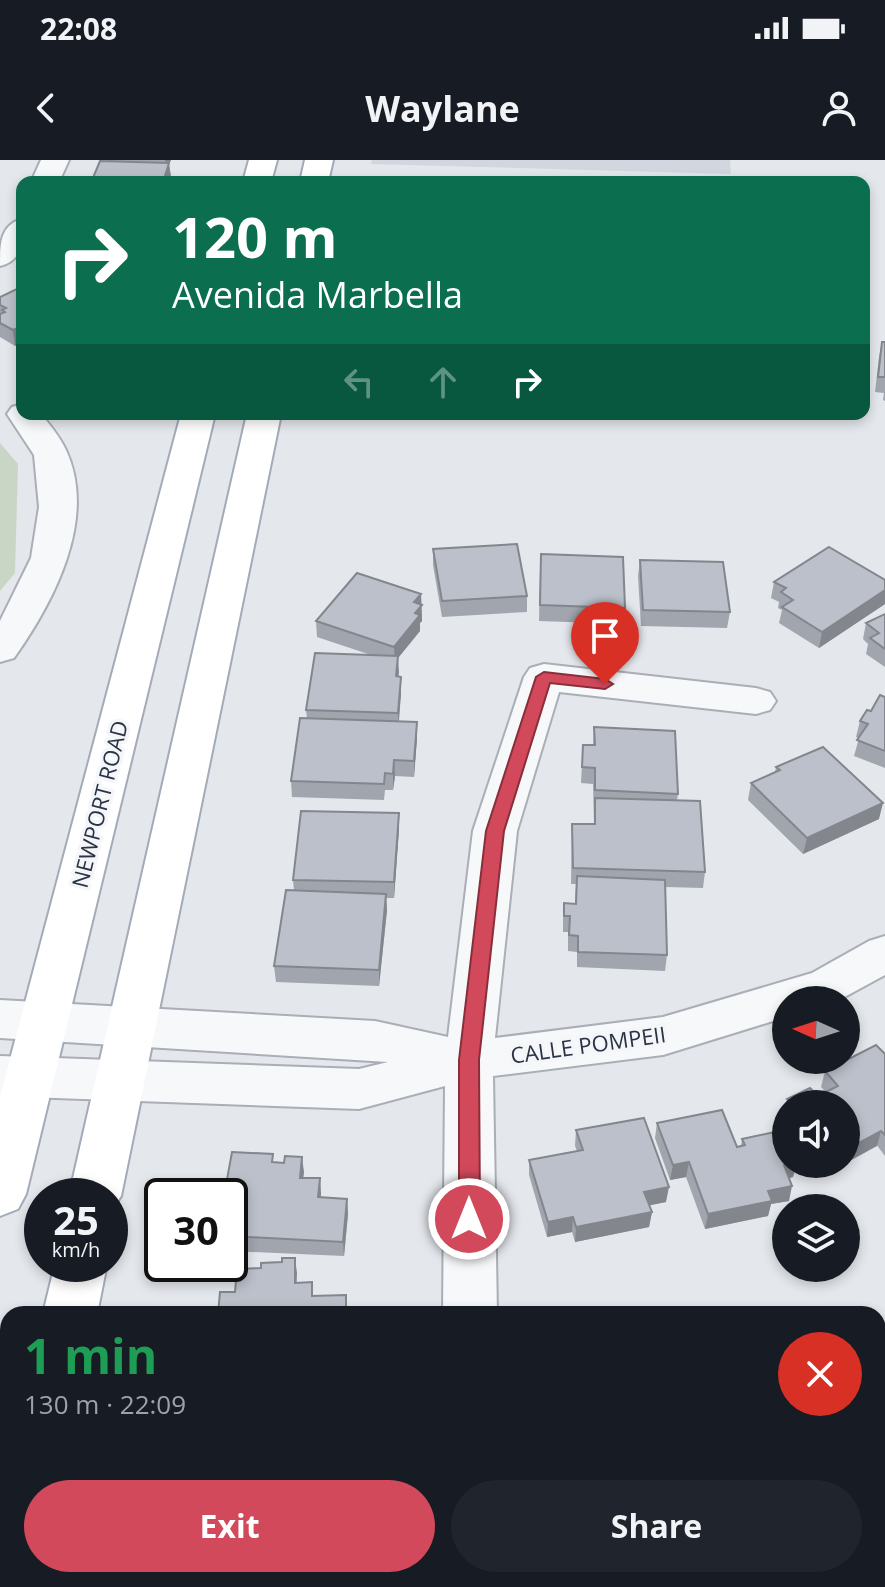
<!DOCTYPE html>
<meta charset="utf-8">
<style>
:root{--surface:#171b24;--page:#20242c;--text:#f1f3f6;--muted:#9ea1a6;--accent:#d1495b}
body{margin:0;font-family:"Open Sans",sans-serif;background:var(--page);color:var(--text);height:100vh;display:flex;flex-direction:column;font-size:30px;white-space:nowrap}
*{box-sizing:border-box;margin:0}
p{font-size:26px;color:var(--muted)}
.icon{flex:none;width:44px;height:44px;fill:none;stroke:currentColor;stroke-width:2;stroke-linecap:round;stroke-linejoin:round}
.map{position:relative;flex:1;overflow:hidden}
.side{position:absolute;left:0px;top:1146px;width:886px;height:282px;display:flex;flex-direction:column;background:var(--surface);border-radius:24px 24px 0 0;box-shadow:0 4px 12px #0003}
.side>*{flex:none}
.top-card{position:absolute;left:16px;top:16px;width:854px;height:244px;border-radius:16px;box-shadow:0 4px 12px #0003;background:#0b6e4f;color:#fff;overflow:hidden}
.needle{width:52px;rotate:273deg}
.buttons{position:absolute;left:772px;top:826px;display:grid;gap:16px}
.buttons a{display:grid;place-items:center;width:88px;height:88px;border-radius:50%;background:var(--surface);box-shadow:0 4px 12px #0003;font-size:40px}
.speed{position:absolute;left:24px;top:1018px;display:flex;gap:16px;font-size:40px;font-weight:700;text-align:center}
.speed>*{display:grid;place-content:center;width:104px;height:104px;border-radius:50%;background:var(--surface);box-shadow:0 4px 12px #0003;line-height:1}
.speed small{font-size:20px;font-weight:400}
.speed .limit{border:4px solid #111;border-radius:12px;background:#fff;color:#111}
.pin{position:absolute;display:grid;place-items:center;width:68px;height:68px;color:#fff;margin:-82px -34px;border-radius:50% 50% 50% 0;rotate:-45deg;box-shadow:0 0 8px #0007}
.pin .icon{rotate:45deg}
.me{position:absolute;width:88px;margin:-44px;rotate:0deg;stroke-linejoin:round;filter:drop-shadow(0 0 6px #0008)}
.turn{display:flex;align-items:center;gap:28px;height:168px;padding:0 24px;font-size:36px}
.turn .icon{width:104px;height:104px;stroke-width:2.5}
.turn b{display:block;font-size:56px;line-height:68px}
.lanes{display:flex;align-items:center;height:76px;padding:0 24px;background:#0003;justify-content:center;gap:40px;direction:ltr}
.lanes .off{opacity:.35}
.round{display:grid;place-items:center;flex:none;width:84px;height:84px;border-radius:42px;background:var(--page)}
.head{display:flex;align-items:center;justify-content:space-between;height:136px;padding:0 24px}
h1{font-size:48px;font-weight:700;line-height:60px;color:#1e9e55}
.action{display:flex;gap:16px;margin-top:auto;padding:16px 24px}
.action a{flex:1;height:92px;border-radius:48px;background:var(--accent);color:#fff;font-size:32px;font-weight:700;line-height:92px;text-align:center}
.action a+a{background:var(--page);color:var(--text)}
.status{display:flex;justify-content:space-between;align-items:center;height:56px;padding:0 40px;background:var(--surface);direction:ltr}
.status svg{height:22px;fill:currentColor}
header{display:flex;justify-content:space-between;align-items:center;height:104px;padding:0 24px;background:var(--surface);font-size:36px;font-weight:700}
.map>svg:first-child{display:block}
.built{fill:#d2d6de}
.green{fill:#c9d6c5}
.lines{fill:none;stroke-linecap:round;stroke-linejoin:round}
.street-casing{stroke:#a9aeb7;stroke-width:4}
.primary-casing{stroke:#a3abb8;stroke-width:4}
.street{fill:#f7f8fa;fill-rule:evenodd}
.primary{fill:#fff;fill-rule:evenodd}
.wall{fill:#a1a5ae}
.shaded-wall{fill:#83868d}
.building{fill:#bbc0ca;stroke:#83868d;stroke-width:2}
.route{fill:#d1495b;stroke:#882f3b;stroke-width:2}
.labels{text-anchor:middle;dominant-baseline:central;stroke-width:7;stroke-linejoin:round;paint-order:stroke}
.street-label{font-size:22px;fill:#2b3445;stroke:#f4f6f9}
</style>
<div class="status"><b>22:08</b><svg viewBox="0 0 49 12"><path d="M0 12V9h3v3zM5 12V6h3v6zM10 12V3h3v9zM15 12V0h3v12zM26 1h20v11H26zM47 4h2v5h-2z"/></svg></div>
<header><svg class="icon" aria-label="back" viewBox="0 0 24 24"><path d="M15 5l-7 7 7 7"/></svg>Waylane<svg class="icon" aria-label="person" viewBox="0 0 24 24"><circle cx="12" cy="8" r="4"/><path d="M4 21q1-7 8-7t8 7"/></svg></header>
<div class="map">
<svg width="885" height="1427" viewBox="0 0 885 1427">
<rect width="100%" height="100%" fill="#e4e7ec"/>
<path class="built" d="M372 0H730L731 14 371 4Z"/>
<path class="green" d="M0 283 18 304 15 413 0 431Z"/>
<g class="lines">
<defs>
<g id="street">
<path d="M41 0H69L59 22H31Z"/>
<path d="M22 59C22 80 24 100 0 106 0 85 0 65 22 59Z"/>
<path d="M22 244V254H41C50 265 60 277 66 290 98 359 53 443 14 498L0 502V461L31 398 39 347 34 295 7 254 12 247Z"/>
<path d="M544 504 756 528 770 532 776 541 770 550 756 554 559 532 517 671 495 878 663 857 812 813 869 781 885 776V815L839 840H786V857L663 895 493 916 497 1154H443L445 926 359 949 0 936V896L359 909 388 902 0 878V840L375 861 448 877 473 671 524 517 530 508Z"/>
<path d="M499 1420H559L561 1427H501Z"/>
</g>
<g id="primary">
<path d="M249 0H277L271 22H243Z"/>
<path d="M305 0H333L328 22H300Z"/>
<path d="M181 254H215L26 1034 18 1049 0 1056V937Z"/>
<path d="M247 254H281L121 1036 110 1053V1036H69Z"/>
<path d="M55 1104H107L97 1154H43Z"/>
<path d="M8 1392V1420H43L41 1427H0V1396Z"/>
</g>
</defs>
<use href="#street" class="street-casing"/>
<use href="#primary" class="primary-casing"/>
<use href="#street" class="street"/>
<use href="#primary" class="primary"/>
</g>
<g class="wall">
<path d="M107 0H171L169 4 171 17 169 22H92V20Z"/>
<path d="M22 120V182L15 186 0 177V137L19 128 18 123Z"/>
<path d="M882 182H885V241L883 240 884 233 875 232 879 197Z"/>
<path d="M433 389 527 436V452L442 457 433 405Z"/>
<path d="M640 400 730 452 727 468 641 466 638 416Z"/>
<path d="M540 410 625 448 624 464 539 461Z"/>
<path d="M885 420V444L819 488 779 463 782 450 778 448 779 442 771 438 774 422Z"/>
<path d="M421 434 422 461 420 463V471L398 498V516L401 533 399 561 417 578 414 617 395 616 393 630H385L384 640 292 637 291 621 307 559 306 550 368 494 317 477 316 461Z"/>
<path d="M885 454V507L866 494 868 484 863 479 866 463Z"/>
<path d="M885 537V608L854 596 859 578 856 577 860 561Z"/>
<path d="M594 567 678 634 677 640 705 712 703 728 665 727 667 795 665 811 577 807V792L568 791V772H563V759L564 743 575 744 576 724H571L572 664H594L593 624 581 623 583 585H593Z"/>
<path d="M776 607 879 659 803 694 748 640 751 623 775 612Z"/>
<path d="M399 653V669L394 738H386L387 750 379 826 276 822 274 806 294 730 293 720Z"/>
<path d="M885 894V996L846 944H786L787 939 818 936 826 932 821 927 825 911Z"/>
<path d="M657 963 737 987 741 986 742 979 793 1017 789 1018V1041L771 1044 768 1056 705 1069 686 1017 670 1020 655 978Z"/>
<path d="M576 970 666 1042 649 1045 652 1052 649 1067 575 1082 572 1072 547 1077 529 1015V1000L577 991 575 986Z"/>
<path d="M274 1002 304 1012 303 1018H320L321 1037 347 1039 348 1054 344 1096 230 1091V1036Z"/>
<path d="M826 1004H844L831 1011Z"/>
<path d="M885 1271V1417L878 1409V1276Z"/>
<path d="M651 1420H764L762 1427H650Z"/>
</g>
<g class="shaded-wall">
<path d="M165 0H171L169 4 171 17 169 22H163L166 11Z"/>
<path d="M20 167 22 182 15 186 13 170Z"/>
<path d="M885 430V444L819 488 822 472Z"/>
<path d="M421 434 422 461 420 463V471L398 498 399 512 397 533 394 487 414 442Z"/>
<path d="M401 517V533L398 569V553Z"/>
<path d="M417 562V578L414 617V601Z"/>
<path d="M394 600 395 616 393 630V614Z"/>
<path d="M883 643 879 659 803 694 807 678Z"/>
<path d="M399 653V669L394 738V722Z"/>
<path d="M386 734 387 750 379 826V810Z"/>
<path d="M881 971 877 986 846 1003V990Z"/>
<path d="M302 997 304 1012 301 1033 300 1018Z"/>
<path d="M689 1002 686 1017 670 1020 673 1005Z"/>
<path d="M789 1004H797L793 1017 780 1021 784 1005Z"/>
<path d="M833 1004H844L831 1011Z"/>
<path d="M320 1018 321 1034 319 1052 318 1037Z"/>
<path d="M792 1026 789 1041 771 1044 768 1056 705 1069 708 1054 768 1031Z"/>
<path d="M669 1027 666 1042 642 1047 644 1032Z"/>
<path d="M347 1039 348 1054 344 1096 343 1082Z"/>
<path d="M652 1052 649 1067 575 1082 576 1067Z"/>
<path d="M573 1057 572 1072 547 1077 548 1062Z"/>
<path d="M295 1098 297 1113 296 1138 295 1123Z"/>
<path d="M739 1420H743L741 1427H732L733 1423Z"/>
<path d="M762 1420H764L762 1427H750Z"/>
<path d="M231 1421 232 1427H222L221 1423Z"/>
</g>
<g class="building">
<path d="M100 1 169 3 163 22H118L92 20Z"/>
<path d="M21 127 22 168 20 167 13 170 0 163V154L5 152 2 150 6 148 0 145V137Z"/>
<path d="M882 182H885V217H878Z"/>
<path d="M517 384 527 436 442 441 433 389Z"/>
<path d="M829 387 885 420V430L822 472 782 447 793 440 781 432 786 428 774 422Z"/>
<path d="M541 394 623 397 625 448 540 445Z"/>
<path d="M640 400 723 402 730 452 643 450Z"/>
<path d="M357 413 421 434 414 442 422 445 415 453 420 455 394 487 316 461Z"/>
<path d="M885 454V489L870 478 879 473 866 463Z"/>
<path d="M315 493 398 496 396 516 401 517 398 553 306 550Z"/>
<path d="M880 535 885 537V591L857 580 868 564 860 561 867 550 871 551Z"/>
<path d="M300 558 417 562 414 601 394 600 393 614 385 613 384 624 291 621Z"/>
<path d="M594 567 675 571 678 634 595 630V608L582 607 583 585H595Z"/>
<path d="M823 587 883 643 807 678 751 623 780 610 776 607Z"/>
<path d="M595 638 700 641 705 712 573 708 572 664H595Z"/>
<path d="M301 651 399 653 394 722 293 720Z"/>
<path d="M577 716 665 720 667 795 578 792V776L569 775 570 756H564V743L576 744Z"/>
<path d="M286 730 386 734 379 810 274 806Z"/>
<path d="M876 885 885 894V975L881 971 846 990V944H792L787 939 810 928 818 936 838 926 825 911Z"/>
<path d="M722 950 737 987 745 985 742 979 784 970 786 976V1004H789L784 1005 792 1026 768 1031 772 1041 708 1054 689 1002 673 1005 657 963Z"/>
<path d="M644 958 669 1027 644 1032 652 1052 576 1067 573 1057 548 1062 529 1000 583 990 576 970Z"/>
<path d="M232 992 273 994 272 1002 284 1003 285 996 302 997 300 1018H320L318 1037 347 1039 343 1082 230 1076V1036H224Z"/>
<path d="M282 1098H295V1123L312 1122V1136L346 1135V1154H218L220 1132H235L237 1109 261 1108V1103L282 1102Z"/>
<path d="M885 1271V1398L878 1389V1283L881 1282 878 1278V1276Z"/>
<path d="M220 1420H364L366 1427H232L231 1421 221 1423Z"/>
<path d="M653 1420H739L733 1423 735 1427H657Z"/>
<path d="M745 1420H762L750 1427Z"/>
<path d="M807 1420H823L827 1427H796Z"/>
</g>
<path class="route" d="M544 512 605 519 613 524 605 529 550 523 504 671 479 900 480 1059 477 1065 469 1068 462 1065 459 1059V900L486 671 536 517Z"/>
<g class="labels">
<g class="street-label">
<text transform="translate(99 644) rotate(-76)">NEWPORT ROAD</text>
<text transform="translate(588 884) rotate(-8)">CALLE POMPEII</text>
</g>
</g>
</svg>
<div class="buttons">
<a><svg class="needle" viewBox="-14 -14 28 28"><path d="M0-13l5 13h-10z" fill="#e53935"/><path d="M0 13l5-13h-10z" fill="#9ea1a6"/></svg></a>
<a><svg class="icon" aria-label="sound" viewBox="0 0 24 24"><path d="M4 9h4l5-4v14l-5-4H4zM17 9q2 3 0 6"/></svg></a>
<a><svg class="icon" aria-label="layers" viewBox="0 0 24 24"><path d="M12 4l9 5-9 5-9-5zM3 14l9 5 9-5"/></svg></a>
</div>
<div class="speed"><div>25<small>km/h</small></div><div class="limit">30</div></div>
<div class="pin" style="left:605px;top:524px;background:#d93025"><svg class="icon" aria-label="arrive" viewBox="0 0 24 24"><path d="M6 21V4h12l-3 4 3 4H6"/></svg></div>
<svg class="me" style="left:469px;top:1059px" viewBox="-20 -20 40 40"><circle r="17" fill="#d1495b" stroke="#fff" stroke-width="3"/><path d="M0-11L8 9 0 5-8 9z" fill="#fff"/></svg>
<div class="top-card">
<div class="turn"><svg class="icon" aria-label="right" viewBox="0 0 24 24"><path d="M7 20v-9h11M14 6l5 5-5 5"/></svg><div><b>120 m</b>Avenida Marbella</div></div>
<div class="lanes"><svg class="icon off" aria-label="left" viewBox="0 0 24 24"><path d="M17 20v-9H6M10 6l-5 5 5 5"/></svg><svg class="icon off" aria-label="ahead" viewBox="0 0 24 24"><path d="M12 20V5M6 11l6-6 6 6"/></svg><svg class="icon" aria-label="right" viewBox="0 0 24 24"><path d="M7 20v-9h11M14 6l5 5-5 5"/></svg></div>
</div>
<section class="side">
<div class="head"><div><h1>1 min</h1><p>130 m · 22:09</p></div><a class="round" style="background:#d93025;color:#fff"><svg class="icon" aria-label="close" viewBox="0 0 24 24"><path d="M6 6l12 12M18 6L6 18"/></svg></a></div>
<div class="action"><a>Exit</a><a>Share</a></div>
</section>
</div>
